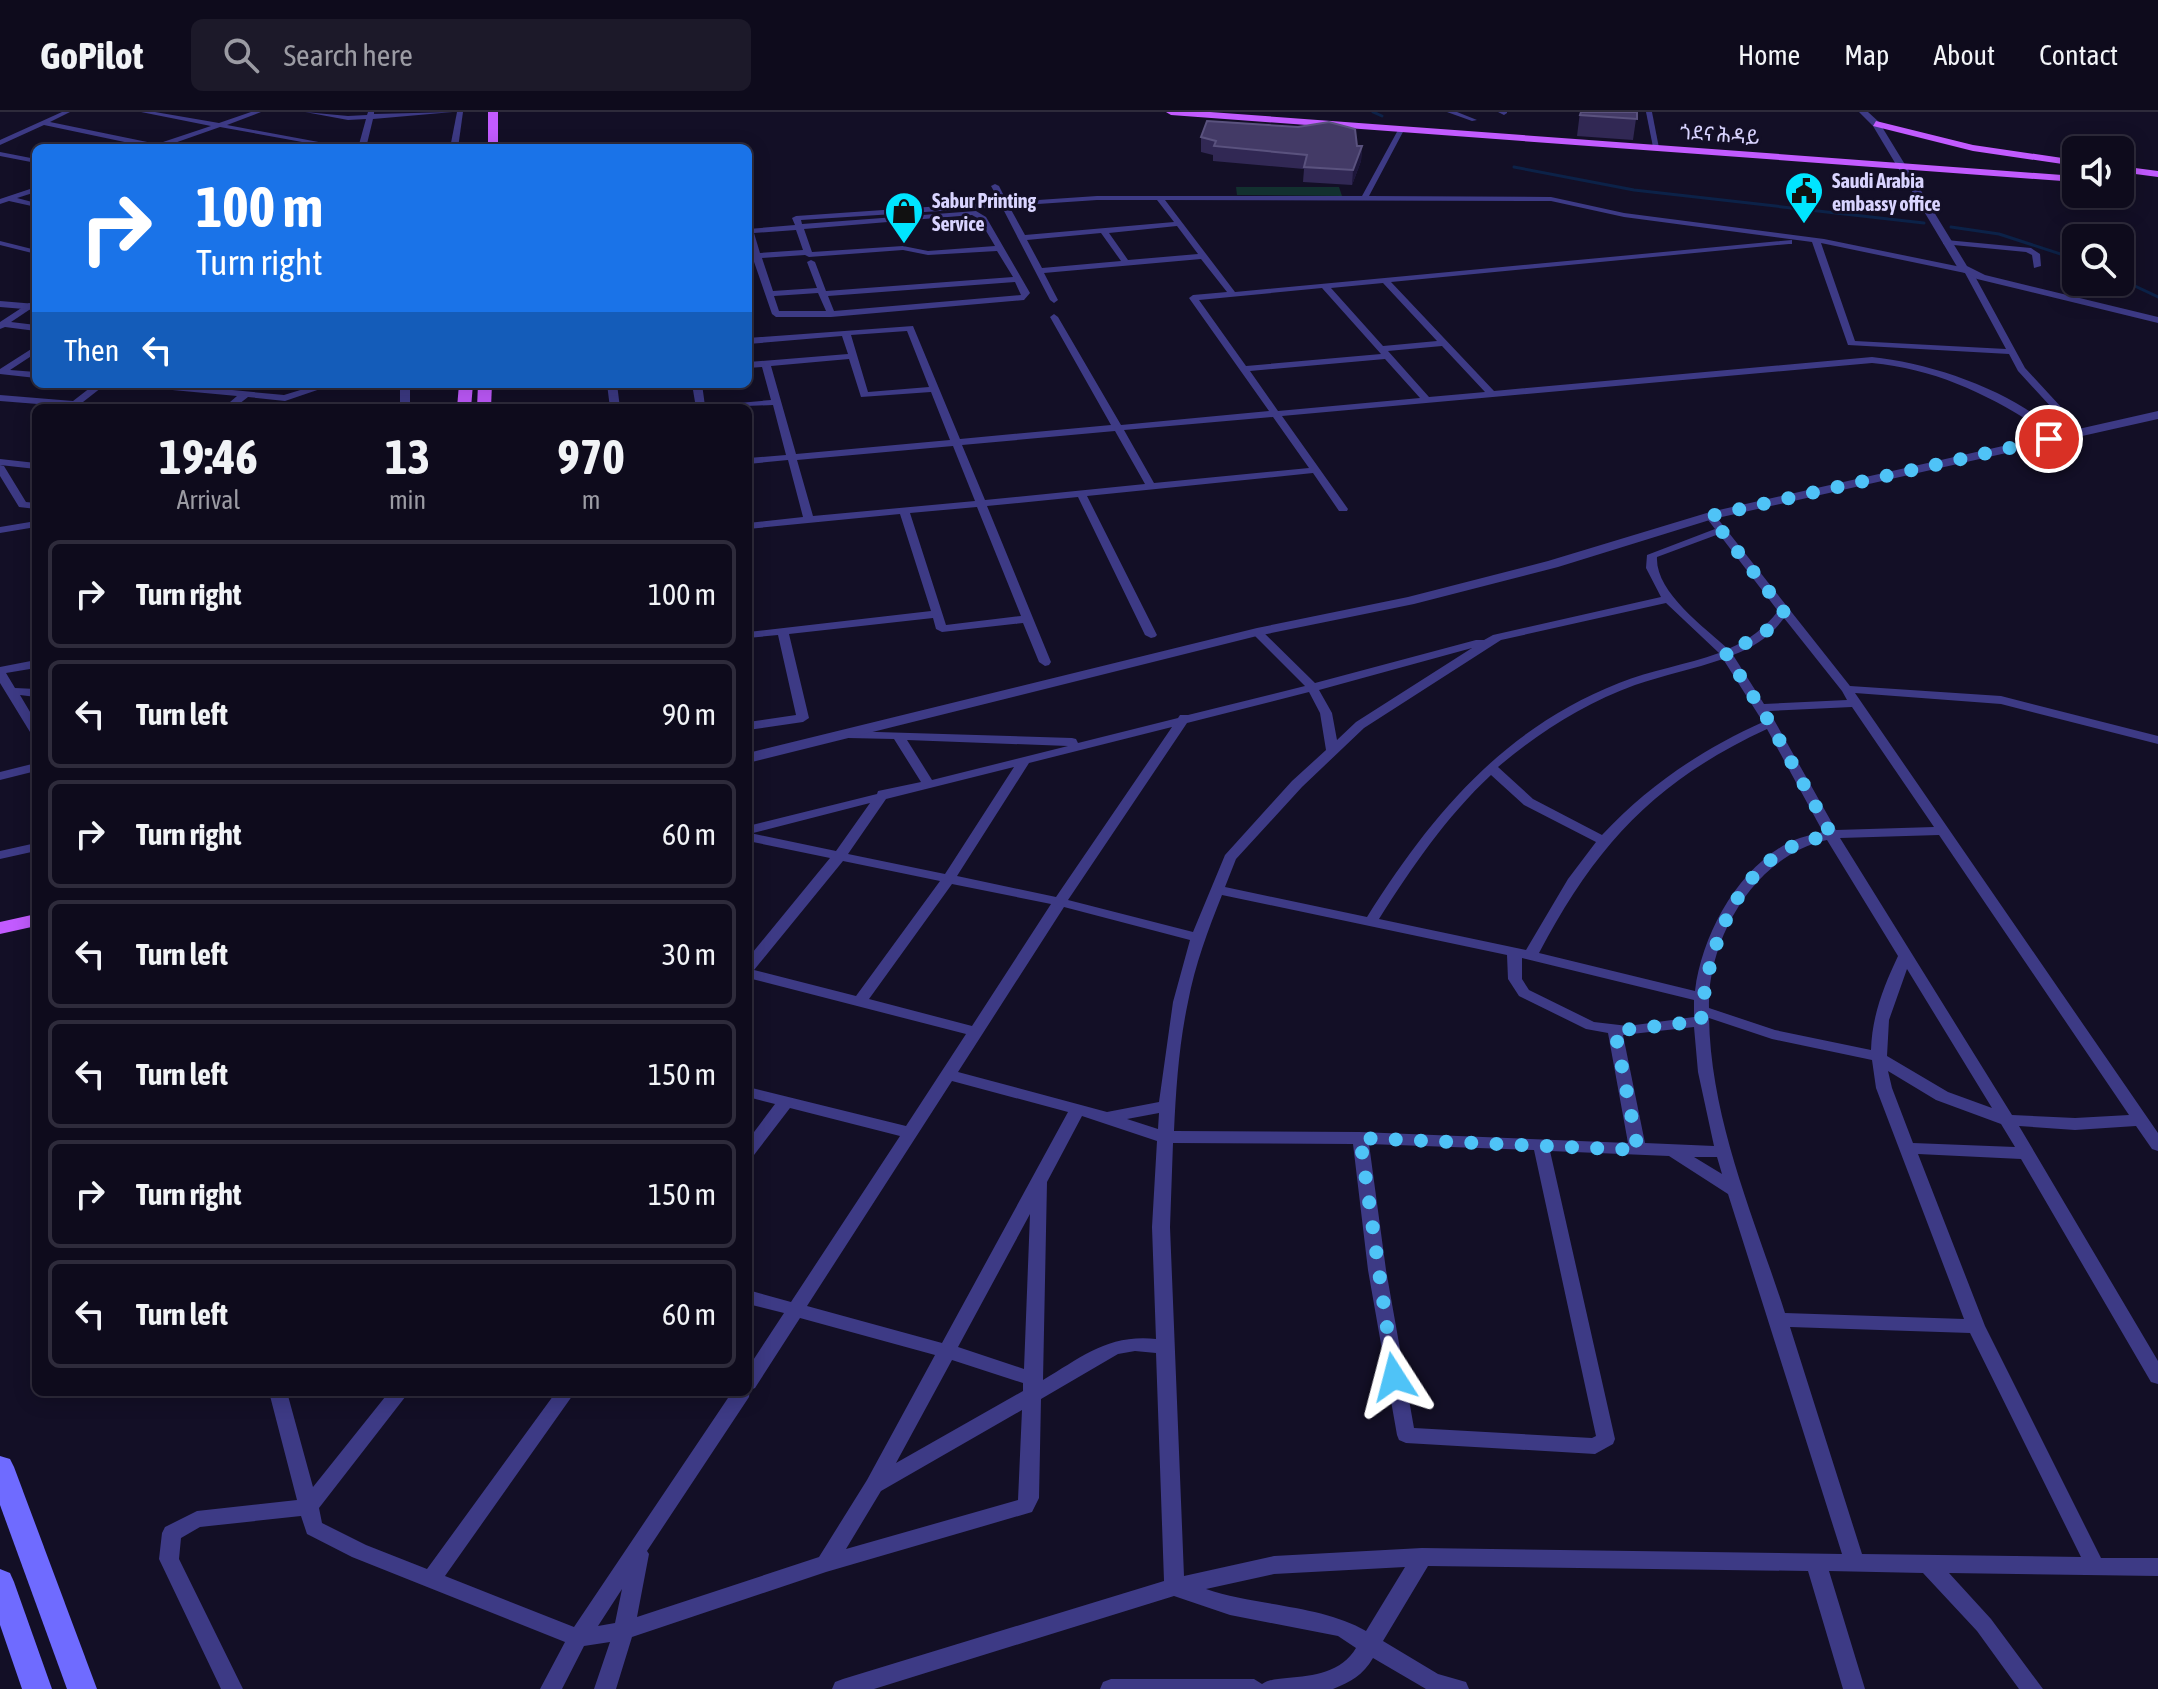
<!DOCTYPE html>
<meta charset="utf-8">
<style>
:root{--surface:#0e0b1c;--page:#1c1929;--text:#f1f3f6;--muted:#9b9ba3;--line:#2e2b3b}
body{margin:0;font-family:"Asap Condensed","Noto Sans Ethiopic",sans-serif;background:var(--page);color:var(--text);height:100vh;display:flex;flex-direction:column;font-size:30px;white-space:nowrap}
*{box-sizing:border-box;margin:0}
p{font-size:26px;color:var(--muted)}
.icon{flex:none;width:44px;height:44px;fill:none;stroke:currentColor;stroke-width:2;stroke-linecap:round;stroke-linejoin:round}
.map{position:relative;flex:1;overflow:hidden}
.details{position:absolute;left:32px;top:292px;width:720px;height:992px;display:flex;flex-direction:column;background:var(--surface);border-radius:12px;box-shadow:0 4px 20px #0003,0 0 0 2px var(--line)}
.details>*{flex:none}
.hud{position:absolute;left:32px;top:32px;width:720px;height:244px;border-radius:12px;box-shadow:0 4px 20px #0003,0 0 0 2px var(--line);background:#1a73e8;color:#fff;overflow:hidden}
.tools{position:absolute;left:2062px;top:24px;display:grid;gap:16px}
.tools a{display:grid;place-items:center;width:72px;height:72px;border-radius:12px;background:var(--surface);box-shadow:0 4px 20px #0003,0 0 0 2px var(--line);font-size:40px}
.pin{position:absolute;display:grid;place-items:center;width:68px;height:68px;color:#fff;margin:-34px;border:4px solid #fff;border-radius:50%;box-shadow:0 2px 8px #0007}
.me{position:absolute;width:88px;margin:-44px;rotate:351deg;stroke-linejoin:round;filter:drop-shadow(0 0 6px #0008)}
.turn{display:flex;align-items:center;gap:28px;height:168px;padding:0 32px;font-size:36px}
.turn .icon{width:104px;height:104px;stroke-width:2.5}
.turn b{display:block;font-size:56px;line-height:68px}
.then{display:flex;align-items:center;height:76px;padding:0 32px;background:#0003;gap:16px;font-size:30px}
.eta{display:flex;justify-content:space-evenly;align-items:center;height:136px;text-align:center}
.eta b{font-size:48px;font-weight:700;line-height:56px}
ul{padding:0;list-style:none}
li{display:flex;align-items:center;gap:24px;height:108px;margin:0 16px 12px;padding:0 16px;border:4px solid var(--line);border-radius:12px}
li div{flex:1}
li b{display:block;font-size:30px}
li em{font-style:normal}
header{display:flex;align-items:center;gap:48px;box-sizing:border-box;height:112px;padding:0 40px;background:var(--surface);border-bottom:2px solid var(--line)}
header strong{font-size:38px}
nav{display:flex;gap:44px;margin-inline-start:auto;font-size:28px}
.search{width:560px;height:72px;background:var(--page);display:flex;align-items:center;gap:20px;box-sizing:border-box;padding:0 28px;border-radius:12px;color:var(--muted);font-size:30px}
.map>svg:first-child{display:block}
.green{fill:#12302f}
.lines{fill:none;stroke-linecap:round;stroke-linejoin:round}
.stream{stroke:#0c2248;stroke-width:3}
.minor{fill:#3d3a85;fill-rule:evenodd}
.tertiary{fill:#3d3a85;fill-rule:evenodd}
.secondary{fill:#6f6bff;fill-rule:evenodd}
.primary{fill:#c25bff;fill-rule:evenodd}
.wall{fill:#312854}
.shaded-wall{fill:#1d163a}
.building{fill:#433a66;stroke:#5a527e;stroke-width:2}
.route{stroke:#4fc3f7;stroke-width:14;stroke-dasharray:0 25.2}
.labels{text-anchor:middle;dominant-baseline:central;stroke-width:6;stroke-linejoin:round;paint-order:stroke}
.far-street-label{font-size:20px;fill:#d9d4ff;stroke:#130f26}
.far-poi-label{font-size:20px;font-weight:bold;fill:#d9d4ff;stroke:#130f26;text-anchor:start}
</style>
<header>
<strong>GoPilot</strong>
<div class="search"><svg class="icon" aria-label="search" viewBox="0 0 24 24"><circle cx="10" cy="10" r="6"/><path d="M15 15l6 6"/></svg>Search here</div>
<nav><a>Home</a><a>Map</a><a>About</a><a>Contact</a></nav>
</header>
<div class="map">
<svg width="2158" height="1577" viewBox="0 0 2158 1577">
<rect width="100%" height="100%" fill="#130f26"/>
<path class="green" d="M1236 75H1339L1342 84 1237 83Z"/>
<g class="lines">
<g class="stream">
<path d="M1373 0 1382 4"/>
<path d="M1514 55 1634 78 1924 111"/>
<path d="M1951 115 1999 122 2076 147"/>
<path d="M2120 167 2158 185"/>
</g>
<g class="minor">
<path d="M62 0H70L50 10 157 32 211 14 141 0H155L219 11 251 0H261L227 13 351 36H335L220 15 166 34 169 36H153L44 13 0 33V28Z"/>
<path d="M305 0 348 4 367 3 368 0H374V2L453 0 373 7 366 36H358L366 7 348 8Z"/>
<path d="M457 0H463L458 36H450Z"/>
<path d="M1447 0H1457L1477 8 1472 9Z"/>
<path d="M1498 0H1507V1L1504 3Z"/>
<path d="M1646 0H1652L1659 36 1653 35Z"/>
<path d="M1401 16 1404 18 1369 84 1551 85 1624 101 1824 127 1971 157 2025 256 2084 320 2076 322 2018 259 2009 242 1848 233 1812 130 1624 105 1551 89 1165 88 1235 180 1792 128V132H1789L1391 170 1494 279 1872 245C1931 251 2010 278 2054 318L2046 320C1992 284 1937 257 1872 251L1282 304 1348 397 1347 399H1339L1313 361 1087 384 1157 523 1155 525 1151 526 1145 523 1078 385 987 394 1051 550 1049 553 1045 554 1039 550 1023 511 942 520 936 517 933 506 789 522 809 606 803 610 748 618V610L796 603 778 523 748 526V520L931 499 900 402 748 417V411L803 405 788 348 748 352V346L786 343 773 293 696 296 692 272H702L705 294 771 288 762 255 748 256V250L848 242 842 224 748 232V226L913 214 960 327 1111 313 1050 205 1054 202 1058 205 1121 313 1269 299 1189 186 1193 183 1227 180 1201 147 1044 161 1058 188 1054 191 1050 188 1002 95 801 108 802 112 976 99 986 105 1030 181 1024 188 831 205H776L772 202 752 144 748 117 795 113 792 106 796 104 1000 90 991 74 995 72 999 74 1007 90 1097 84H1362L1398 18ZM1097 88H1157L1174 110 1025 123 1009 94ZM972 103 979 107 995 134 928 139 903 134 812 140 804 117ZM1177 114 1198 142 1128 148 1109 121ZM796 118 803 138 760 141 754 121ZM1101 121 1121 149 1042 156 1027 128ZM1821 131 1965 161 2006 237 1855 229ZM903 138 928 143 997 139 1013 165 826 179 815 150 811 148 807 150 817 176 773 179 762 146 805 143 809 145ZM1015 170 1021 183 834 199 828 184ZM1383 171 1437 229 1383 234 1331 176ZM1322 176 1381 242 1246 254 1199 188ZM818 181 826 199H779L774 184ZM907 219 929 275 868 280 851 223ZM1442 234 1485 280 1429 285 1388 239ZM849 247 861 285 931 280 950 328 796 342 771 254ZM1385 247 1420 286 1278 299 1250 259ZM1273 305 1309 356 1154 371 1124 318ZM1115 319 1145 372 985 388 962 333ZM953 334 975 389 813 404 797 348ZM977 395 1021 504 946 513 910 401Z"/>
<path d="M0 40 36 47V51L0 44Z"/>
<path d="M36 75V80L17 86 36 91V95L9 89 0 92V87Z"/>
<path d="M1946 128 2031 136 2040 142 2041 154 2034 156 2032 143 2026 140 1943 132V128Z"/>
<path d="M0 129 36 138V142L0 133Z"/>
<path d="M29 191 32 192V196L11 210 36 213V219L5 215 0 217V210Z"/>
<path d="M36 234V241L10 258 36 260V266L0 262V257Z"/>
<path d="M95 272H106L83 290 123 293 128 296H88L0 289V283L73 289Z"/>
<path d="M135 272H169L284 283 320 272H335L285 289 248 285 234 296H223L237 284 140 275Z"/>
<rect x="400" y="272" width="10" height="24"/>
<path d="M607 272H617L620 296H610Z"/>
<path d="M0 347 36 351V357L0 353Z"/>
<path d="M0 353 4 354 26 390 36 391V397L19 395 0 364Z"/>
<path d="M1710 401 1714 402 1850 574 2001 584 2158 624V632L2001 592 1855 581 2158 1021V1039L2152 1037 2136 1014 2075 1018 2019 1014 2158 1249V1272L2151 1270 2021 1047 1918 1042 1985 1214 2101 1446H2158V1464L1949 1461 1991 1507 2043 1577H2019L1977 1519 1923 1461 1829 1459 1865 1577H1843L1808 1459 1428 1454 1383 1529 1438 1562 1466 1570 1469 1577H1426L1373 1546C1363 1563 1351 1570 1333 1577H1100L1103 1570 1111 1567H1254L1262 1572C1270 1567 1277 1567 1287 1566 1314 1564 1342 1560 1356 1536L1338 1524 1230 1503 1174 1484 874 1577H832L835 1570 843 1567 1164 1469 1156 1241 1135 1239 1118 1242 1041 1287 1039 1386 1032 1400 826 1460 632 1525 616 1577H594L610 1530 584 1534 562 1577H540L565 1530 352 1445 307 1422 301 1404 200 1415 181 1426 179 1447 243 1577H221L159 1447 162 1421 165 1415 197 1399 297 1388 269 1280H287L313 1375 389 1280H409L319 1396 322 1411 366 1433 427 1457 556 1280H575L445 1464 574 1515 732 1280H748V1256L784 1201 748 1192V1178L791 1190 900 1024 790 996 754 1043 748 1045V1028L775 992 748 985V975L906 1014 966 922 748 866V846L830 746 748 729V714L877 682 878 679 921 670 894 627 848 626 844 625 842 622 844 619 1072 626 1076 627 1078 631 1178 606 1180 603H1188L1305 574 1253 522V518H1261L1315 571 1476 528H1484L1493 523 1661 485 1646 456 1647 443 1715 417 1705 404ZM1719 422 1778 499C1765 516 1749 528 1728 537 1704 515 1655 480 1657 445ZM1666 491 1719 541C1686 553 1651 558 1619 571 1503 617 1432 702 1367 805L1225 775 1236 747 1302 675 1364 616 1501 528ZM1784 506 1842 579 1847 588 1764 592 1733 543C1754 535 1771 524 1784 506ZM1472 536 1356 610 1337 628 1332 601 1319 578ZM1723 547 1763 610C1701 638 1649 673 1602 723L1533 687 1498 655C1538 621 1585 591 1635 573 1664 563 1694 557 1723 547ZM1309 580 1320 601 1326 638 1292 669 1225 743 1193 820 1068 788 1187 611ZM1852 595 1934 715 1836 718 1769 599ZM1172 615 1056 785 957 764 1029 651ZM1767 617 1823 720C1811 723 1799 725 1788 731 1737 758 1702 823 1695 879L1539 841C1596 733 1655 669 1767 617ZM907 628 1068 634 932 668ZM1014 655 945 762 848 742 886 687ZM1491 663 1524 693 1596 730 1568 767 1526 838 1379 807C1412 755 1446 705 1491 663ZM870 691 836 739 750 721H753ZM1939 723 2129 1003 2075 1006 2012 1003 1840 726ZM1827 728 1898 844C1884 874 1872 903 1871 938L1775 918 1709 896C1707 826 1756 743 1827 728ZM843 749 940 769 856 884 754 858ZM952 772 1051 792 972 914 869 887ZM1222 783 1507 843 1508 867 1519 884 1586 917 1608 921 1628 1031 1360 1020 1174 1019C1176 976 1179 932 1188 890 1195 853 1208 818 1222 783ZM1064 795 1190 828 1173 890 1159 990 1107 1000 958 960ZM1522 846 1694 888V905L1628 914 1594 910 1529 878 1522 867ZM1907 857 1992 996 1948 980 1887 944 1889 908ZM1709 906 1772 927 1872 948 1876 976 1964 1207 1785 1201C1754 1105 1711 1009 1709 906ZM1694 915 1698 960 1714 1034 1645 1031 1623 923ZM1888 959 1936 988 2001 1012 2015 1035 1913 1031 1892 976ZM952 969 1068 1000 942 1231 807 1194ZM1159 1001 1158 1017 1127 1007ZM1082 1004 1157 1029 1152 1115 1156 1227C1108 1222 1082 1245 1043 1268L1047 1070ZM1173 1031 1353 1032 1368 1158 1397 1323 1399 1328 1406 1331 1595 1342 1613 1332 1615 1327 1550 1039 1669 1044 1728 1082 1842 1442 1422 1436 1274 1444 1184 1464 1170 1115ZM1369 1032 1534 1038 1596 1324 1592 1326 1414 1316 1386 1158ZM1694 1045H1717L1722 1062ZM1030 1102 1024 1257 958 1235ZM800 1206 935 1243 867 1368 819 1445 637 1505 649 1442 647 1439 749 1285 750 1278 755 1276ZM1790 1215 1970 1221 2081 1445 1862 1442ZM952 1248 1023 1271V1279L896 1351ZM1022 1298 1018 1388 846 1437 881 1379ZM1405 1455 1366 1519C1322 1493 1256 1494 1206 1477L1274 1462ZM622 1477 615 1511 598 1514Z"/>
<path d="M36 409V415L0 421V415Z"/>
<path d="M36 548V556L6 561 15 576 36 577V585L20 583 36 610V624L30 620 0 571V555Z"/>
<path d="M36 651V659L0 668V660Z"/>
<path d="M36 731V739L0 747V739Z"/>
</g>
<g class="tertiary">
<path d="M1859 0H1868L1879 10 1967 154 1985 163 2158 205V211L1977 167 1959 158 1873 14Z"/>
<path d="M0 189 36 192V198L0 195Z"/>
<path d="M2158 299V307L1713 407 1558 455 1414 492 1257 524 748 651V641L1257 516 1408 485 1548 449 1710 400Z"/>
</g>
<g class="secondary">
<path d="M0 1344 10 1347 14 1355 97 1577H67L0 1393Z"/>
<path d="M0 1457 10 1461 14 1470 52 1577H22L0 1513Z"/>
</g>
<g class="primary">
<rect x="488" y="0" width="10" height="36"/>
<path d="M1166 0H1210L2076 64V70L1171 3Z"/>
<path d="M1876 9 1973 33 2076 48V54L1973 39 1873 14Z"/>
<path d="M2120 54 2158 59V65L2120 60Z"/>
<path d="M459 272H473L471 296H457Z"/>
<path d="M478 272H492L491 296H477Z"/>
<path d="M36 802V814L0 822V810Z"/>
</g>
</g>
<g class="wall">
<path d="M1580 0H1637L1633 28 1577 24Z"/>
<path d="M1201 25 1362 34 1361 49 1352 73 1303 70 1304 57 1213 49V43L1201 40Z"/>
</g>
<path class="shaded-wall" d="M1362 34 1361 49 1352 73 1353 58Z"/>
<g class="building">
<path d="M1581 0H1637V7L1580 3Z"/>
<path d="M1207 9 1298 15 1329 10 1355 17 1357 34H1362L1353 58 1304 55 1307 43 1214 34 1216 29 1201 25Z"/>
</g>
<g class="lines">
<path class="route" d="M1394 1265 1360 1026 1638 1038 1615 919 1701 909C1707 833 1742 731 1832 724L1770 611 1725 540 1762 524 1784 499 1710 404 2049 327"/>
</g>
<defs>
<symbol id="civic-pin" viewBox="-11 -11 22 30"><path d="M0 17L-7.5 6A9.5 9.5 0 1 1 7.5 6Z" fill="#00e5ff" stroke="#130f26"/><path d="M-.6-6.5H3V-4.5H.6V-3L4-1V1h2V6H-6V1h2V-1L-.6-3ZM-1.2 2.5V6h2.4V2.5Z" fill="#111"/></symbol>
<symbol id="shop-pin" viewBox="-11 -11 22 30"><path d="M0 17L-7.5 6A9.5 9.5 0 1 1 7.5 6Z" fill="#00e5ff" stroke="#130f26"/><path d="M-5-2.5h2.3a2.7 3.5 0 0 1 5.4 0H5L5.5 6h-11ZM-1.5-2.5h3a1.5 2.3 0 0 0-3 0Z" fill="#111"/></symbol>
</defs>
<g fill-rule="evenodd">
<use href="#civic-pin" x="1782" y="57" width="44" height="60"/>
<use href="#shop-pin" x="882" y="77" width="44" height="60"/>
</g>
<g class="labels">
<g class="far-street-label">
<text transform="translate(1720 22) rotate(4)">ጎደና ሕዳይ</text>
</g>
<g class="far-poi-label">
<text x="1832" y="68">Saudi Arabia<tspan x="1832" dy="23">embassy office</tspan></text>
<text x="932" y="88">Sabur Printing<tspan x="932" dy="23">Service</tspan></text>
</g>
</g>
</svg>
<div class="tools">
<a><svg class="icon" aria-label="sound" viewBox="0 0 24 24"><path d="M4 9h4l5-4v14l-5-4H4zM17 9q2 3 0 6"/></svg></a>
<a><svg class="icon" aria-label="search" viewBox="0 0 24 24"><circle cx="10" cy="10" r="6"/><path d="M15 15l6 6"/></svg></a>
</div>
<div class="pin" style="left:2049px;top:327px;background:#d93025"><svg class="icon" aria-label="arrive" viewBox="0 0 24 24"><path d="M6 21V4h12l-3 4 3 4H6"/></svg></div>
<svg class="me" style="left:1394px;top:1265px" viewBox="-20 -20 40 40"><path d="M0-17L14 15 0 8-14 15z" fill="#4fc3f7" stroke="#fff" stroke-width="4"/></svg>
<div class="hud">
<div class="turn"><svg class="icon" aria-label="right" viewBox="0 0 24 24"><path d="M7 20v-9h11M14 6l5 5-5 5"/></svg><div><b>100 m</b>Turn right</div></div>
<div class="then">Then<svg class="icon" aria-label="left" viewBox="0 0 24 24"><path d="M17 20v-9H6M10 6l-5 5 5 5"/></svg></div>
</div>
<section class="details">
<div class="eta">
<div><b>19:46</b><p>Arrival</p></div>
<div><b>13</b><p>min</p></div>
<div><b>970</b><p>m</p></div>
</div>
<ul>
<li><svg class="icon" aria-label="right" viewBox="0 0 24 24"><path d="M7 20v-9h11M14 6l5 5-5 5"/></svg><div><b>Turn right</b></div><em>100 m</em></li>
<li><svg class="icon" aria-label="left" viewBox="0 0 24 24"><path d="M17 20v-9H6M10 6l-5 5 5 5"/></svg><div><b>Turn left</b></div><em>90 m</em></li>
<li><svg class="icon" aria-label="right" viewBox="0 0 24 24"><path d="M7 20v-9h11M14 6l5 5-5 5"/></svg><div><b>Turn right</b></div><em>60 m</em></li>
<li><svg class="icon" aria-label="left" viewBox="0 0 24 24"><path d="M17 20v-9H6M10 6l-5 5 5 5"/></svg><div><b>Turn left</b></div><em>30 m</em></li>
<li><svg class="icon" aria-label="left" viewBox="0 0 24 24"><path d="M17 20v-9H6M10 6l-5 5 5 5"/></svg><div><b>Turn left</b></div><em>150 m</em></li>
<li><svg class="icon" aria-label="right" viewBox="0 0 24 24"><path d="M7 20v-9h11M14 6l5 5-5 5"/></svg><div><b>Turn right</b></div><em>150 m</em></li>
<li><svg class="icon" aria-label="left" viewBox="0 0 24 24"><path d="M17 20v-9H6M10 6l-5 5 5 5"/></svg><div><b>Turn left</b></div><em>60 m</em></li>
</ul>
</section>
</div>
